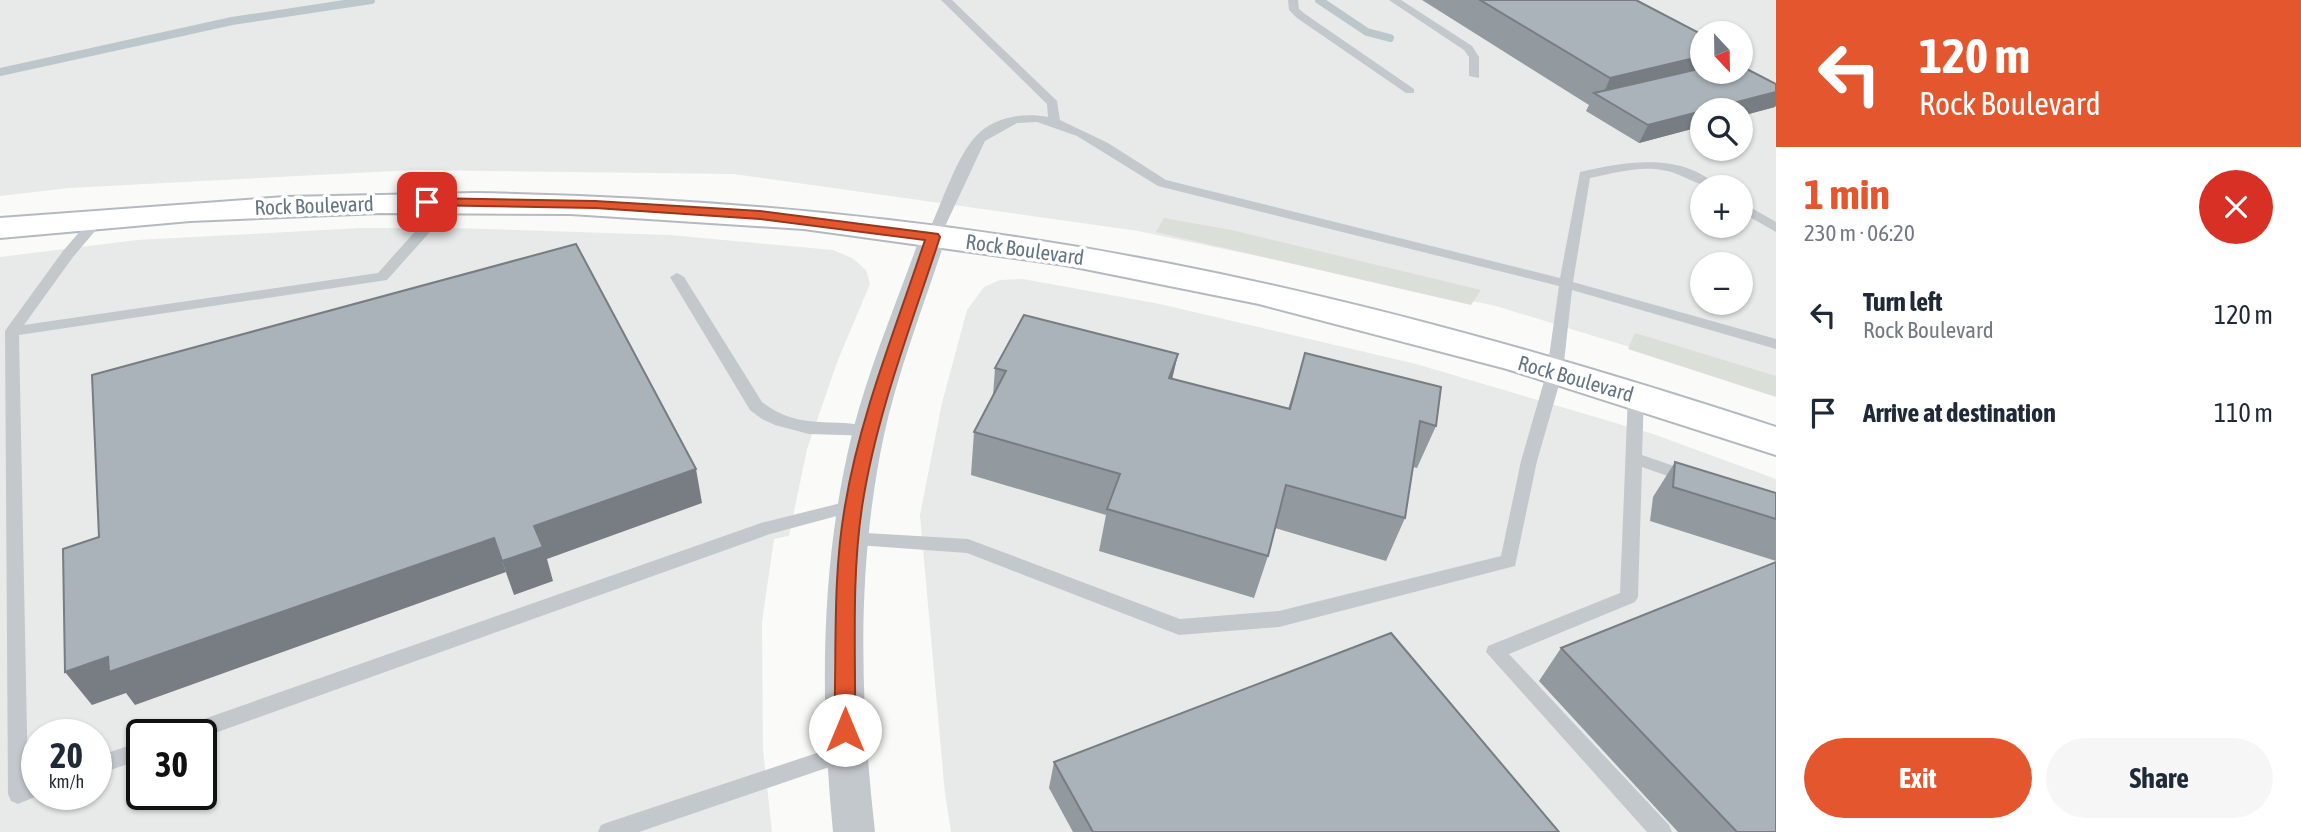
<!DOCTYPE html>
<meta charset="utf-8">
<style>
:root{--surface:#fff;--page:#f6f6f7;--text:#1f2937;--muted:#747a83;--accent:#e4572e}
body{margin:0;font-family:"Asap Condensed",sans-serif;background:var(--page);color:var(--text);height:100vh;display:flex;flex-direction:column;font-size:26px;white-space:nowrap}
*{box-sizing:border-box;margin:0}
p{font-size:23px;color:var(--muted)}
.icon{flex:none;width:38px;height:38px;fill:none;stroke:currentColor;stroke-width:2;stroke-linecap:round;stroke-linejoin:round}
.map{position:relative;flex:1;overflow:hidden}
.panel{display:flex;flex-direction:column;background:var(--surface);width:525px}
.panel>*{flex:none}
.guide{background:#e4572e;color:#fff;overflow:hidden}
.needle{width:46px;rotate:158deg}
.buttons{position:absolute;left:1690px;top:21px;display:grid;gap:14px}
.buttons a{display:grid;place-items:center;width:63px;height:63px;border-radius:50%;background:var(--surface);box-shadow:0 2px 5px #0004;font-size:35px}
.speed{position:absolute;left:21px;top:719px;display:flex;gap:14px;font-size:35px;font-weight:700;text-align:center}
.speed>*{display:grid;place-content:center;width:91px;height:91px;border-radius:50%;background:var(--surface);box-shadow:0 2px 5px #0004;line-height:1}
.speed small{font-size:18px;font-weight:400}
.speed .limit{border:4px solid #111;border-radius:10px;background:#fff;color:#111}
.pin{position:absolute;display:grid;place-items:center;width:60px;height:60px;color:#fff;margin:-30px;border-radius:14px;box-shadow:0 4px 10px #0006}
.me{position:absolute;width:77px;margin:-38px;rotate:0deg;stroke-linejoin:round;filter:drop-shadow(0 0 5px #0008)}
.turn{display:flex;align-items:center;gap:24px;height:147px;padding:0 28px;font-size:32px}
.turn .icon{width:91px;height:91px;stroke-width:2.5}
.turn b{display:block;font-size:49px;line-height:60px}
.round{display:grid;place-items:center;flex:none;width:74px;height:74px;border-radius:37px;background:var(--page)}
.headline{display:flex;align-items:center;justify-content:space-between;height:119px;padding:0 28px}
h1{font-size:42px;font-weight:700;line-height:52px;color:var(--accent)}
.cta{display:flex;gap:14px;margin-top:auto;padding:14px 28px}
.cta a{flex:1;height:80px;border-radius:42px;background:var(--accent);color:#fff;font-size:28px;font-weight:700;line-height:80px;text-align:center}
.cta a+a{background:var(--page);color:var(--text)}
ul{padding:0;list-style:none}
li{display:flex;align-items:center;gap:21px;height:98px;padding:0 28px}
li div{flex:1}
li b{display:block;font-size:26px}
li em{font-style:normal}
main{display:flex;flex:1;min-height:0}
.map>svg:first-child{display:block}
.built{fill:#e8e9e9;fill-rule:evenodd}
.green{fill:#dadfd7}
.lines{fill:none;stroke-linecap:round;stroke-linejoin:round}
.stream{stroke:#bbc7cb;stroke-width:8}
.secondary-casing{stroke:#b3babf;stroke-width:4}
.service{fill:#c3c8cc;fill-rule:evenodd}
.minor{fill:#c3c8cc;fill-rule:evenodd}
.secondary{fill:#fff;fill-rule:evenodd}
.wall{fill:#929a9f}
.shaded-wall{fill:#777d82}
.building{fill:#aab3b9;stroke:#777d82;stroke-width:2}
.route{fill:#e4572e;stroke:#94391e;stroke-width:2}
.labels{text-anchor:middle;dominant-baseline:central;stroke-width:7;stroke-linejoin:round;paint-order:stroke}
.street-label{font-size:21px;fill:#657683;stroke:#fff}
</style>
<main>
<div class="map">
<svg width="1776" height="832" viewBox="0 0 1776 832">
<rect width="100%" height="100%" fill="#fafaf8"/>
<g class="built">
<path d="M0 0H1776V392L1496 306 1138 231 733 174 414 170 69 188 0 196ZM1703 33H1741V72H1703ZM1703 110H1741V149H1703ZM1703 187H1741V226H1703ZM1703 264H1741V303H1703Z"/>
<path d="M361 228H452L670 235 833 250 852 258 866 270 870 284 838 360 807 449 789 536 774 539 762 622 763 750 772 832H0V257L137 240ZM37 735H96V794H37ZM142 735H201V794H142Z"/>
<path d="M1023 279 1160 304 1416 364 1653 434 1776 479V832H951L945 794 920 515 942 403 967 310 984 287 1000 280Z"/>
</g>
<g class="green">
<path d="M1164 218 1231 230 1481 290 1471 305 1156 232Z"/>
<path d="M1635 333 1776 376V397L1628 349Z"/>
</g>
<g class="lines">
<g class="stream">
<path d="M1319 0 1367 32 1390 38"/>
<path d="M0 72 232 21 371 0"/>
</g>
<defs>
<path id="secondary" d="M475 193C709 197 942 219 1171 264 1376 304 1577 362 1776 427V455L1507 369 1259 304 1065 265 804 229 571 214 380 213 190 221 0 238V218L285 197Z"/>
</defs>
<use href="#secondary" class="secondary-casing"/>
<g class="service">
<path d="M941 0H952L1057 101 1060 120 1108 143 1166 180 1560 278 1580 172C1624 162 1682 151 1718 187 1699 188 1686 175 1667 171 1641 165 1615 173 1590 178L1573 282 1776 339V349L1572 290 1563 371 1537 461 1515 566 1279 627 1179 635 967 553 843 544 840 539 843 534 849 532 968 539 1180 619 1279 611 1501 556 1521 461 1547 371 1559 286 1158 186 1077 136 1037 122 1017 123 985 141 940 237 933 241 928 240 926 237C940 209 956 156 977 135 994 117 1025 112 1048 117L1047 104Z"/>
<path d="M1288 0H1298L1299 9 1305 14 1414 89V93H1406L1297 18 1289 10Z"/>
<path d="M1389 0H1401L1472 46 1479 57V78L1469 76V57L1464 50Z"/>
<path d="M449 198 455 202 454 205 387 280 19 335 28 781 37 778V794H42L18 804 11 801 8 794 5 331 7 328 63 251 94 215H104L106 218 73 257 24 325 378 273 444 199Z"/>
<path d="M1741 202 1776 222V232L1741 212Z"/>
<path d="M677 273 684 277 762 402C800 432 833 416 875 428L877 432 875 436 809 434 775 425 762 419 750 410 670 277Z"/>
<path d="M1636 390 1644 395 1642 455 1694 473 1696 477 1694 481 1688 483 1642 467 1638 597 1635 602 1509 654 1669 825 1672 832H1647L1486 652 1488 646 1620 593 1628 395Z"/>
<path d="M853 500 859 502 861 506 859 510 770 534 201 738V735H174L177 729 184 726 761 523Z"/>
<path d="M142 741V759L96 775V757Z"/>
<path d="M844 744 851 747 854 753 851 759 844 762 639 832H598L601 825 609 822Z"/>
</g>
<path class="minor" d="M933 229 942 231 946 237C925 303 899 367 884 435 856 566 860 700 875 832H833C820 699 820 565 852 434 869 367 897 302 920 237L924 231Z"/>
<use href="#secondary" class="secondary"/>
</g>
<g class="wall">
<path d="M1422 0H1636L1703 72 1776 84V105L1775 107 1741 116V110H1703V126L1639 143 1586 111 1589 105Z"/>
<path d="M1305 353 1436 426 1417 468 1413 467 1405 518 1386 561 1275 528 1268 556 1254 598 1099 551 1106 515 971 475 974 432 993 396 995 368 1178 354 1172 379 1288 409Z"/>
<path d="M1675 462 1776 493V561L1650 521 1653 497Z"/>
<path d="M1561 648 1776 832H1678L1539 681Z"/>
<path d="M1054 762 1559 832H1073L1049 788Z"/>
</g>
<g class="shaded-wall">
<path d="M1703 56V72L1602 97 1610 78Z"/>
<path d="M1776 92V105L1775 107 1741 116V110H1705Z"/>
<path d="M1703 111V126L1639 143 1648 125Z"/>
<path d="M1178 354 1168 396 1169 378Z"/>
<path d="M696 469 702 503 547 559 553 581 514 595 502 561 534 526Z"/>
<path d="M494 538 506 572 135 705 126 693 92 705 65 672 108 657Z"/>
</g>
<g class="building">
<path d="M1480 0H1636L1703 35V56L1610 78Z"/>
<path d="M1741 66 1776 84V92L1648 125 1594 93 1703 68V72H1741Z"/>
<path d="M576 244 696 469 534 526 543 547 502 561 494 538 109 672 108 657 65 672 63 549 99 537 92 375Z"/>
<path d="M1024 315 1178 354 1169 378 1290 409 1305 353 1441 387 1436 426 1420 421 1405 518 1286 485 1268 556 1107 509 1120 474 974 432 1006 371 995 368Z"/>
<path d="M1675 462 1776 493V519L1673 487Z"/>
<path d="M1776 562V832H1737L1561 648Z"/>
<path d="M1391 633 1559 832H1093L1054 762Z"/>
</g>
<path class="route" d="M427 198 595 201 760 211 938 234 940 237C911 326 876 415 862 507 851 580 856 657 855 730L852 737 845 739 837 737 834 730C837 657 832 579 845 506 860 415 896 328 925 240L760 219 595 208 422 205 420 202Z"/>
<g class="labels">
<g class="street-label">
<text transform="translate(314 205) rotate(-2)">Rock Boulevard</text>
<text transform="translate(1025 249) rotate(8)">Rock Boulevard</text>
<text transform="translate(1576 378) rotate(16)">Rock Boulevard</text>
</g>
</g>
</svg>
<div class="buttons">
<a><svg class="needle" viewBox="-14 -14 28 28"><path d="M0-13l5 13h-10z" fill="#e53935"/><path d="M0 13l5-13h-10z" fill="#747a83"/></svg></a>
<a><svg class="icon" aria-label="search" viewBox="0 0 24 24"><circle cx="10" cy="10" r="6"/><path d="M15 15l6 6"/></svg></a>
<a>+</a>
<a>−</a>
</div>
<div class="speed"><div>20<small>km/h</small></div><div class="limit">30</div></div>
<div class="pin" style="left:427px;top:202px;background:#d93025"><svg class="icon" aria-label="arrive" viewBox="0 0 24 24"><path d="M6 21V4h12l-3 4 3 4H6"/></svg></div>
<svg class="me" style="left:845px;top:730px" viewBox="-20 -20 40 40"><circle r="19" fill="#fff"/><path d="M0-13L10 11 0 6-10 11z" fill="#e4572e"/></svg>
</div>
<section class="panel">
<div class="guide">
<div class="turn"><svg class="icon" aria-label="left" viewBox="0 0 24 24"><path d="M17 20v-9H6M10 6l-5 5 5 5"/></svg><div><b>120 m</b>Rock Boulevard</div></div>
</div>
<div class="headline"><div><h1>1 min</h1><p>230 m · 06:20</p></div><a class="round" style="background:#d93025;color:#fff"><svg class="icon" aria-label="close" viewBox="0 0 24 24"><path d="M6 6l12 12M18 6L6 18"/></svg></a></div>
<ul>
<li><svg class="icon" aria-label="left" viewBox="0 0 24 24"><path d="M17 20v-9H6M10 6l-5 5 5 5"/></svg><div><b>Turn left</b><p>Rock Boulevard</p></div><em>120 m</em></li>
<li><svg class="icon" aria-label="arrive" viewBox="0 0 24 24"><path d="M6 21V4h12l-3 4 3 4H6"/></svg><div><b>Arrive at destination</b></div><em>110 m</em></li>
</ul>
<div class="cta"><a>Exit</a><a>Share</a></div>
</section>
</main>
